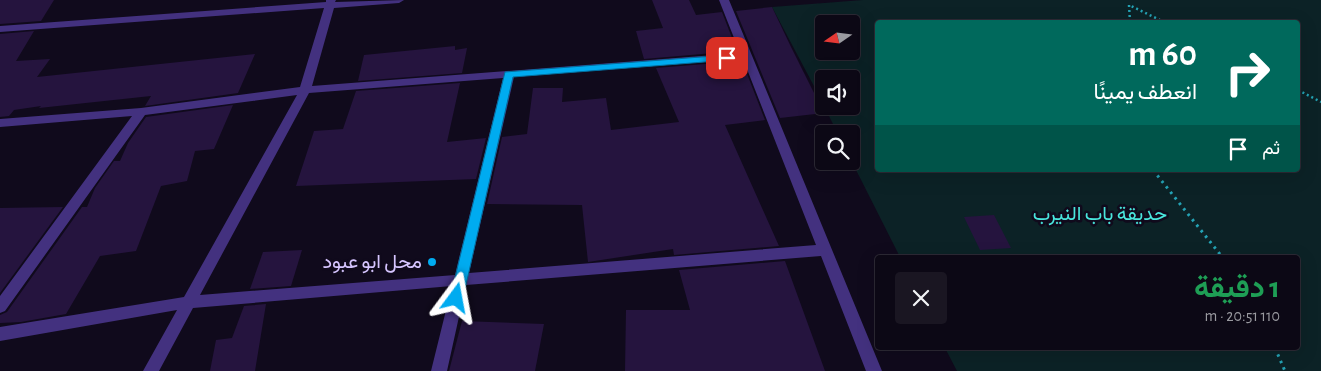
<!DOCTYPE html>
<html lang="ar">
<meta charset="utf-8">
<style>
:root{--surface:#0c0815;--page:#1a1622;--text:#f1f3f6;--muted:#9a9aa0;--line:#2c2934}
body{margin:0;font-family:"Alegreya Sans",Vazirmatn,sans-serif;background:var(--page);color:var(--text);direction:rtl;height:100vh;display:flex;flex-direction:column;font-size:19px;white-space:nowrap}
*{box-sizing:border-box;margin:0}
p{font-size:16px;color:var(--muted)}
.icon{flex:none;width:28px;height:28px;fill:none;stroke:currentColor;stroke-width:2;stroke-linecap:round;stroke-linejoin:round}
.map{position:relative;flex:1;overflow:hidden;direction:ltr}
.sheet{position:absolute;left:875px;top:255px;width:425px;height:95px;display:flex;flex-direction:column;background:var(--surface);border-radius:5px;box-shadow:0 5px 20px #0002,0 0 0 1px var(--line);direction:rtl}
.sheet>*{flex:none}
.top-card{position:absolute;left:875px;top:20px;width:425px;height:152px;border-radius:5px;box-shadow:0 5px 20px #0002,0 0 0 1px var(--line);direction:rtl;background:#00695c;color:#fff;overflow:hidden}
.needle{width:32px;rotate:256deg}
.controls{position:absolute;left:815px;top:15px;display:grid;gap:10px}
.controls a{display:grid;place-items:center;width:45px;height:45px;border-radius:5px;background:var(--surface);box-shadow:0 5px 20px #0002,0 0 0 1px var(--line);font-size:25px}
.pin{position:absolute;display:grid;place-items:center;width:42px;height:42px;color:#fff;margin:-21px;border-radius:10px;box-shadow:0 2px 8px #0006}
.me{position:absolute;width:55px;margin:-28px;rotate:13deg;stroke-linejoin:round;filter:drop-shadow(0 0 4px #0008)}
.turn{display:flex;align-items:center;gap:18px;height:105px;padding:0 20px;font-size:22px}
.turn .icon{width:65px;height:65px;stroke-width:2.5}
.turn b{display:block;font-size:35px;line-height:42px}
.then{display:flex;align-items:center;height:48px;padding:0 20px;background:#0003;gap:10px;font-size:19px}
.round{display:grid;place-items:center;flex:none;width:52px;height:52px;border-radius:5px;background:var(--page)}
.headline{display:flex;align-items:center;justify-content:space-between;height:85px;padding:0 20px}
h1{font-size:30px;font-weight:700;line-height:38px;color:#1e9e55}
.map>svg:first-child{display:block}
.green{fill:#0c2226;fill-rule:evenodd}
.building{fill:#25143e}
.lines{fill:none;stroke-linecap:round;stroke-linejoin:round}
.path-far1{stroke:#24a2b4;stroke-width:2.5;stroke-dasharray:2 3;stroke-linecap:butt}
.path{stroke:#24a2b4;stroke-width:3;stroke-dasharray:2.5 4.5;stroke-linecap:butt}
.minor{fill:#43317f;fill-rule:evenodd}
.route{fill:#00abf0;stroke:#006f9c}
.poi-dot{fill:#00abf0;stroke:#100a1c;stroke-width:2}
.labels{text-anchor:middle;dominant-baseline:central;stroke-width:5;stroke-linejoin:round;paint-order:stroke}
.park-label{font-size:20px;fill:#49e6dd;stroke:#100a1c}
.poi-label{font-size:20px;fill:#d6c5ff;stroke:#100a1c;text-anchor:end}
</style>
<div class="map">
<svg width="1321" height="371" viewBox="0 0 1321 371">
<rect width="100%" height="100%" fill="#100a1c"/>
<path class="green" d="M863 0H1321V371H957L945 348H1298V258L900 257 851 160V134H838L824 106H851V79H824V105L772 7ZM878 22H1298V170H878ZM824 24H851V51H824Z"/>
<g class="building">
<path d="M0 0H54L41 21 0 24Z"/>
<path d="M652 0H689L696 15 722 12 737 51 644 59 636 31 663 28Z"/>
<path d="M772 7 791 47 824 113 780 118 736 11Z"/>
<path d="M34 31 16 61 50 59 37 77 255 54 238 93 145 106 151 96 39 108 41 106 14 110 9 116 0 117V34Z"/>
<path d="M455 46V50L467 48 462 73 358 81 364 55Z"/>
<path d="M742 61 765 120 725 125 779 246 674 255 673 249 588 262 582 205 487 204 502 137 527 134 533 88H563L562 102 606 98 611 130 679 122 656 68Z"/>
<path d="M460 83 447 142 486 138 476 179 296 186 314 131 343 129 356 91Z"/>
<path d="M233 105 214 149 195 151 187 181 161 186 136 251 100 256 66 314 21 322 0 323V315L7 312 82 207H87L95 188 114 161H120L128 143 146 117Z"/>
<path d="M63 207 0 293V208Z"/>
<path d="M994 215 1011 248 980 250 964 217Z"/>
<path d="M302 250 291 286 250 289 263 252Z"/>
<path d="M785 261 825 371H625L626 310H690L679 270Z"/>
<path d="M266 304 255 371H210L216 340 232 338 244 306Z"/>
<path d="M462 321 544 324 535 371H449Z"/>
</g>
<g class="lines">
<g class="path-far1">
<path d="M1130 22 1129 5 1164 22"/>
<path d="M1298 90 1321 102"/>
</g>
<g class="path">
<path d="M1153 170 1223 258"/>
<path d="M1275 348 1285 371"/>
</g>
<path class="minor" d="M326 0H336L335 2 404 0 399 3 334 8 312 86 740 53 719 0H729L882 371H866L821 256 466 285 447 371H431L452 286 193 308 159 371H143L177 310 0 341V327L184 297 297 95 145 115 5 311 0 313V296L132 116 0 127V119L141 108 300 87 324 8 0 32V26L326 2ZM743 59 816 245 469 273 514 77ZM503 78 455 275 200 295 309 93Z"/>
</g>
<path class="route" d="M727 55 730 56V60L513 77 463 298 461 302 456 303 452 302 450 298 505 72Z"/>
<circle class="poi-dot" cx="432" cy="262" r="5"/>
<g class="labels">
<g class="park-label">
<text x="1100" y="214">حديقة باب النيرب</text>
</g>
<g class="poi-label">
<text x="422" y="262">محل ابو عبود</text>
</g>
</g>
</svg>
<div class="controls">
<a><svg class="needle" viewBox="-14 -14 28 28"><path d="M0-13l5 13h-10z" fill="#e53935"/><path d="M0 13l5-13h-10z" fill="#9a9aa0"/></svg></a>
<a><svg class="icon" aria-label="sound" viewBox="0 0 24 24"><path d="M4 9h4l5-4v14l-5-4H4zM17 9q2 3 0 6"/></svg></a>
<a><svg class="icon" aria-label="search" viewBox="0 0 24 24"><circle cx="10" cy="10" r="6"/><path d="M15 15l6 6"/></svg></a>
</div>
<div class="pin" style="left:727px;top:58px;background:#d93025"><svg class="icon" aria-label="arrive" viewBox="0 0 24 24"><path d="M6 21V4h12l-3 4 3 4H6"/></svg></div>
<svg class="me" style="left:456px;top:298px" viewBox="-20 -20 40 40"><path d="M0-17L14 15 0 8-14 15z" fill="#00abf0" stroke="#fff" stroke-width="4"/></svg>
<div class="top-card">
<div class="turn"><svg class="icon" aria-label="right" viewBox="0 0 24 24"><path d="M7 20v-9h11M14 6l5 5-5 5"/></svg><div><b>60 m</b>انعطف يمينًا</div></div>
<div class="then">ثم<svg class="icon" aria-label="arrive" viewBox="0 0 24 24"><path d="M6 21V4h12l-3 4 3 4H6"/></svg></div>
</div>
<section class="sheet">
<div class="headline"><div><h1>1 دقيقة</h1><p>110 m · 20:51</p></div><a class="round"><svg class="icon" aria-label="close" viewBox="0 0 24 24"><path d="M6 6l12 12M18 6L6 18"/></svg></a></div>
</section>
</div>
